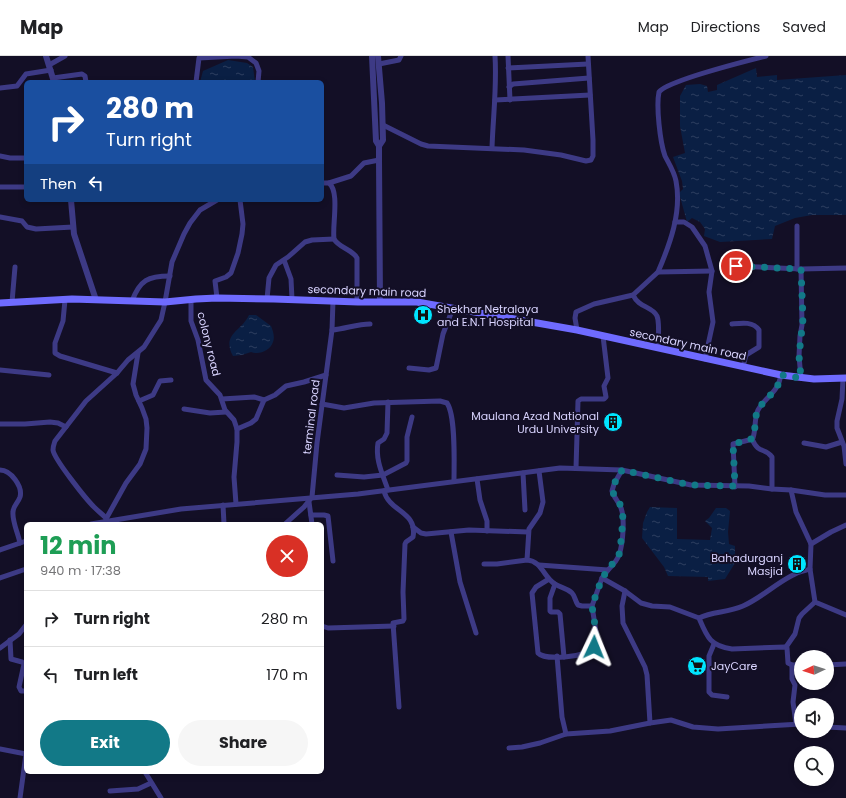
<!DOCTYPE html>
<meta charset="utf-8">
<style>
:root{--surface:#fff;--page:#f6f6f6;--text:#202124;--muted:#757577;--line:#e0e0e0;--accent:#127987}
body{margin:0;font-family:Poppins,sans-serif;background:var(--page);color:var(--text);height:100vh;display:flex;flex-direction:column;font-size:15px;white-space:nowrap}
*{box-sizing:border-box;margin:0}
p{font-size:13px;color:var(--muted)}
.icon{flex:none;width:22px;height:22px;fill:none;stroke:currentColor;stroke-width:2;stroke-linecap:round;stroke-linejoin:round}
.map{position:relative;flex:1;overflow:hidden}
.sheet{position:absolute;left:24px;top:466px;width:300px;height:252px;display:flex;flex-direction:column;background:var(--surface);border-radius:6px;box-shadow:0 2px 6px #0003}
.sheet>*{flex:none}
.guide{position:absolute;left:24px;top:24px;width:300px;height:122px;border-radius:6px;box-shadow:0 2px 6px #0003;background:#1a4fa0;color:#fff;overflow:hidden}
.needle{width:26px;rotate:266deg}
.buttons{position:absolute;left:794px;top:594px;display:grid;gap:8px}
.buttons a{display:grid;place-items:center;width:40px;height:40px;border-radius:50%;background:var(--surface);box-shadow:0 2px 6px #0003;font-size:20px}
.pin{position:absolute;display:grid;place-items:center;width:34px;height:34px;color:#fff;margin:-17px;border:2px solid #fff;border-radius:50%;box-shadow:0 1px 4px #0007}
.me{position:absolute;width:44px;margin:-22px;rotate:2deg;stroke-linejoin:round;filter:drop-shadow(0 0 3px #0008)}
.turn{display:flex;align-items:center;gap:14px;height:84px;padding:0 16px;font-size:18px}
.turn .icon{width:52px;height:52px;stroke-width:2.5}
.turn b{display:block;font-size:28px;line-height:34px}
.then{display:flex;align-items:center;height:38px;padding:0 16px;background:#0003;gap:8px;font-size:15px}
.round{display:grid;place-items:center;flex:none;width:42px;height:42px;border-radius:21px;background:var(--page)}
.summary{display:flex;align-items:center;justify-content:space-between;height:68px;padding:0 16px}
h1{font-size:24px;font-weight:700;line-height:30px;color:#1e9e55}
.button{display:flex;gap:8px;margin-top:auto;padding:8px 16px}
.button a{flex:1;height:46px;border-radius:24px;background:var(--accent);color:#fff;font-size:16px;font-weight:700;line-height:46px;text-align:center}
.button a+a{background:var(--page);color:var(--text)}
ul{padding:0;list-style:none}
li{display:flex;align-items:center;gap:12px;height:56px;padding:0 16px;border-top:1px solid var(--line)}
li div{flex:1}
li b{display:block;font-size:15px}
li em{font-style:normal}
header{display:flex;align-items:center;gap:24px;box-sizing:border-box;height:56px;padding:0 20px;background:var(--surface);border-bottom:1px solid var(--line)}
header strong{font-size:19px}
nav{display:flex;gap:22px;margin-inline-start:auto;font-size:14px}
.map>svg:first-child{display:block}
.water{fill:url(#water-ripples)}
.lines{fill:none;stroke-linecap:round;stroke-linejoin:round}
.minor{stroke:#3d3a85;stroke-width:5}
.tertiary{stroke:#3d3a85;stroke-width:6}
.secondary{stroke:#6f6bff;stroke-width:7}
.route{stroke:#127987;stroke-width:7;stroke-dasharray:0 12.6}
.labels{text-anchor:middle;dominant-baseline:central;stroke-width:4;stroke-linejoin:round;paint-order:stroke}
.street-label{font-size:11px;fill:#d9d4ff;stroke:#130f26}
.poi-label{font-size:11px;fill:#d9d4ff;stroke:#130f26;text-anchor:start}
</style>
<header>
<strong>Map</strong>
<nav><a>Map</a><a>Directions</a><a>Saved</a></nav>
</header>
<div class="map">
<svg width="846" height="742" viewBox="0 0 846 742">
<defs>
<pattern id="water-ripples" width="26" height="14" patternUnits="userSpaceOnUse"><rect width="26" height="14" fill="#0a1f44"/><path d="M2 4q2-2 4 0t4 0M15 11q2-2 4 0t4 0" fill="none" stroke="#2d3f60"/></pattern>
</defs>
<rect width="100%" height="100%" fill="#130f26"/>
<g class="water">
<path d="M228 4 247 7 253 11 255 26H200L203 15Z"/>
<path d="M756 12 757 21 777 19V24L846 19V159H812L795 162 775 170 772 183 720 186 704 180 705 173 700 166 692 162 687 166 679 137 683 133 682 125 673 101 685 97 680 70V40L686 29 700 28 707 30 708 36 717 34V29Z"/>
<path d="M249 259H256L271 270C273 275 275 281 273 286 270 295 259 299 251 296L242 299 233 300C221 278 242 275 249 259Z"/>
<path d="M650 451 677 452V483L710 484 712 472 705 465 709 462 716 452H726L730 455 728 476 729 488 735 490V507L725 523 708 525V521L668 520 664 511 642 482 643 467 647 456Z"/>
</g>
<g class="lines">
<g class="minor">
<path d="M508 0 510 44"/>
<path d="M379 8 399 4 401 0"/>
<path d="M49 9 65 0"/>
<path d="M508 12 588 8"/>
<path d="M53 22 82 18 85 20 86 26"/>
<path d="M196 26 199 2 236 0 248 1 256 7 259 15 258 26"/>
<path d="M509 31 513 28 589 22"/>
<path d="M0 32 17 30 26 18 51 14"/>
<path d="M495 44 590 39"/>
<path d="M383 69 421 88 428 90 524 94 561 99 586 105 591 104 593 100V84L588 0"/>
<path d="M492 92C493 61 497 31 495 0"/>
<path d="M0 100 10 102H26"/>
<path d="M322 127H329C340 136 332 169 334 183 339 192 352 193 357 202V246"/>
<path d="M329 127 351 120 364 107 379 104"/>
<path d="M0 131H26"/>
<path d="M0 161 22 165 27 171 36 173 73 171"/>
<path d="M675 166H684L692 171 705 190 712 215 709 236 713 266 705 303"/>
<path d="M797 170V213"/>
<path d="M284 204 291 223 292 243"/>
<path d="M736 210 801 213 846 212"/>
<path d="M801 213 802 269 800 280 799 300 801 322"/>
<path d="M658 216C670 188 682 156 676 125 674 115 669 108 665 100 660 86 656 50 659 36 668 24 747 5 766 0"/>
<path d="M633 239C639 252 652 250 657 260 660 267 658 284 658 292"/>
<path d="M217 242 215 225 226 221 231 217 238 197 242 178 243 168 240 144"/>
<path d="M191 243V265L198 284 206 324 220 339 225 354 234 364 237 373V386L234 421 236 448"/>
<path d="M267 243 269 222 276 209 288 201 305 186 312 184 334 183"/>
<path d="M65 244 63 265 55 287V297L60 300 117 317"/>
<path d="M132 245C140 224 148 220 170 220"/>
<path d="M12 246 15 211"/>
<path d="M732 268C741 267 753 265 759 274V291L746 299 743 311"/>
<path d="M332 274C345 273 357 268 370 268"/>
<path d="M577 274 575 262 576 256 594 248 633 239 658 216 712 215"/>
<path d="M409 312 429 314 436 312 443 278 453 252"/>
<path d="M0 314 49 319"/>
<path d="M843 322 842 343 837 365V372L844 390 846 408"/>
<path d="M222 343 254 341 264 344"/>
<path d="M139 345 153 339 160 325 171 324"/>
<path d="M322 348 344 352 374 347 440 345 447 347C456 360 454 408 454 425"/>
<path d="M184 353 210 357 226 356"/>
<path d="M0 368H25L50 366 58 367 66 371"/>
<path d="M237 373 251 367 256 363 264 344 275 339 286 330 304 326 326 319"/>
<path d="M752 383C759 399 765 391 772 401V433"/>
<path d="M804 387 826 391 842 386"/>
<path d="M576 412 578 345 581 343H604L606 341 604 330 608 322 603 280"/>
<path d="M0 414C11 414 23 431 20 441 18 447 13 450 13 456 12 465 18 477 20 487"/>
<path d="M539 415 543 446 540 457 529 473 527 504C542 505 544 522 555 528 561 532 567 532 572 537 575 540 575 545 578 549L582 550H592L596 576 595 591C588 601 545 605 538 597L532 537 536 531 549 523"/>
<path d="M523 417 525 454"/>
<path d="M337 419 364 421 383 419 406 407 407 405V381L412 361"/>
<path d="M477 423 480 444 487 465V475"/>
<path d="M735 431 733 388 749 384 753 382C756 373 754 363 758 354 766 340 778 337 781 319"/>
<path d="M388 434C383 419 375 404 378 387L384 383 387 377 388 346"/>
<path d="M791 434 796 456 811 488 810 513 815 546 846 559"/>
<path d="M384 435C385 439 387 443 390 446 400 457 417 461 413 481L406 486 405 488 403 536 404 563 403 565 393 567 399 651"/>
<path d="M309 446 312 468"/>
<path d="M223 449 224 468"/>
<path d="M311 459H324L328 460 333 505"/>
<path d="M106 462C102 458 98 455 94 451 86 443 54 403 53 394 53 390 54 388 55 385L86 345 117 317 128 304 144 291 161 264 165 246 172 206 184 178 190 167 200 154 217 144"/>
<path d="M106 463 126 427 140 408 146 393 147 372 146 363 142 352 136 339 133 328 138 297"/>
<path d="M91 468 181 453 358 438 560 412 622 414 691 429 749 430 772 433 791 434 825 439H846"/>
<path d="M285 468 304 451 312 441 317 387 332 274 333 245"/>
<path d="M413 471 421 477 426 478 469 474 528 476"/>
<path d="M451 476 460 526 476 577"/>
<path d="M811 488 831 476 846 469"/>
<path d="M0 494 26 485"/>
<path d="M484 508H497L527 504"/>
<path d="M539 509 608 514 602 522 592 550"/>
<path d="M608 514C612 510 617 505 619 499 623 488 625 462 621 452 619 446 614 442 612 435L614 428 622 414"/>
<path d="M0 522 26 513"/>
<path d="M602 522 625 535 641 547 652 550 670 551 699 562C707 581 710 590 732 593L785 591 787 592 788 607 792 609H801"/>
<path d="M555 528 550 542V555L551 556H558L560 558 564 601"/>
<path d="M699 562C713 555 727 557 743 550 761 542 775 528 793 519 798 516 804 515 810 513"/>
<path d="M322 570 328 572 394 570"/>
<path d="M10 584 11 603 22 606 24 608 19 631 21 635H26"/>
<path d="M714 588 709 600V636L712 639 727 641"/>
<path d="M786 591 795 578 799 562 802 558 815 546"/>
<path d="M0 592 19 578 26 569"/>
<path d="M792 609V623L795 629 793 646 796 668"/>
<path d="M827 609 846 608"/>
<path d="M650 667 671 664 693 671 718 673 801 668"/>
<path d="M827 671 846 672"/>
<path d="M566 678 610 675 650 667 647 619 645 611 623 567 622 550 625 535"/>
<path d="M509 692 522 691 540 687 566 678 562 661 557 600"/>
<path d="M0 693 26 698"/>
<path d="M145 716 161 742"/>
<path d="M110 735 138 733 151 727"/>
<path d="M20 742 26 698"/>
</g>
<g class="tertiary">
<path d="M46 0 54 26"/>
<path d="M372 0 376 85 379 90"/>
<path d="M378 0 382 47 383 84 379 90V104L380 246"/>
<path d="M71 144 74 178 96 244"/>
</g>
<path class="secondary" d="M0 247 72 243 165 246 196 243 217 242 274 243 358 246H417L577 274 781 319 814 323 846 322"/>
</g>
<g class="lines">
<path class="route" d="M594 591 596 576 592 550 602 522 619 499 621 485 623 462 621 450 612 435 614 428 622 414 691 429 735 430 733 388 749 384 753 382C756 373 754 362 758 354 766 340 778 337 781 319L801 322 799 300 803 263 801 213 736 210"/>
</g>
<defs>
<symbol id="hospital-disc" viewBox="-11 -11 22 22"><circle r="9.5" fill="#00e5ff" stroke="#130f26"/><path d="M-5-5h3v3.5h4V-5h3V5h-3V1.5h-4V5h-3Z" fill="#111"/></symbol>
<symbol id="building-disc" viewBox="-11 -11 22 22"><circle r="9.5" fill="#00e5ff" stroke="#130f26"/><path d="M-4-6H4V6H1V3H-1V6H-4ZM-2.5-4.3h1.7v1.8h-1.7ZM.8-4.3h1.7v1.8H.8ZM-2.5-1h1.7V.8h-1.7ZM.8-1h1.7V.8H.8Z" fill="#111"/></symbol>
<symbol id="supermarket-disc" viewBox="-11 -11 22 22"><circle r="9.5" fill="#00e5ff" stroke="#130f26"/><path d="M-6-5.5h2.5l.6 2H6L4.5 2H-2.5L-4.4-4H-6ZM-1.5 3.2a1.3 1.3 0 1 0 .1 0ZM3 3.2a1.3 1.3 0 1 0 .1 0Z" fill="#111"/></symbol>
</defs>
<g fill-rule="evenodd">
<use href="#hospital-disc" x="412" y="248" width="22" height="22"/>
<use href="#building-disc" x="602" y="355" width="22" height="22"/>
<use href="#building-disc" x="786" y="497" width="22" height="22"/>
<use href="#supermarket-disc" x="686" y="599" width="22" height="22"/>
</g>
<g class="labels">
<g class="street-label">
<text transform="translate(367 235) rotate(2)">secondary main road</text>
<text transform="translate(209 288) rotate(76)">colony road</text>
<text transform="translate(688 288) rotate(12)">secondary main road</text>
<text transform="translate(311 361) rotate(-83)">terminal road</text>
</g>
<g class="poi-label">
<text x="437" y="253">Shekhar Netralaya<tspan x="437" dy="13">and E.N.T Hospital</tspan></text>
<text x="599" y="360" text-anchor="end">Maulana Azad National<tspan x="599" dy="13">Urdu University</tspan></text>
<text x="783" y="502" text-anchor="end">Bahadurganj<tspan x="783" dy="13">Masjid</tspan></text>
<text x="711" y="610">JayCare</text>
</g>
</g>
</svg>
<div class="buttons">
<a><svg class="needle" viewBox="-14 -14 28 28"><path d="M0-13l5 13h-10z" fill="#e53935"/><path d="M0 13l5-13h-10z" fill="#757577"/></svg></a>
<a><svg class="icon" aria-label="sound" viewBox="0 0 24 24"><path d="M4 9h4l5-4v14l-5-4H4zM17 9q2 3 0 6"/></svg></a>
<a><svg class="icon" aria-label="search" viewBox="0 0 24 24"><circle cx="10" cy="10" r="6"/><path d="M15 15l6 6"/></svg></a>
</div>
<div class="pin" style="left:736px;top:210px;background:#d93025"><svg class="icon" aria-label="arrive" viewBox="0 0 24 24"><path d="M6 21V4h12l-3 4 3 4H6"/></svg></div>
<svg class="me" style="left:594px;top:591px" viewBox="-20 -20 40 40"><path d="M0-17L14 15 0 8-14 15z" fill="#127987" stroke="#fff" stroke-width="4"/></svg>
<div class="guide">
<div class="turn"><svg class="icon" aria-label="right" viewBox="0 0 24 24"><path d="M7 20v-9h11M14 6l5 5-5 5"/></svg><div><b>280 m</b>Turn right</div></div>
<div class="then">Then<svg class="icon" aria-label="left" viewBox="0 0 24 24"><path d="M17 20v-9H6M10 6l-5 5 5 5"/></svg></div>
</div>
<section class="sheet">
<div class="summary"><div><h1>12 min</h1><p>940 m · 17:38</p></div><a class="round" style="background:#d93025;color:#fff"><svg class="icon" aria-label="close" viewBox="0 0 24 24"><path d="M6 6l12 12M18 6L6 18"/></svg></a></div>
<ul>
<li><svg class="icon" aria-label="right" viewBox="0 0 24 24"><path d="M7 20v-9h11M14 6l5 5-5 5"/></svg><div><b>Turn right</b></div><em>280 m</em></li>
<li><svg class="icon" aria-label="left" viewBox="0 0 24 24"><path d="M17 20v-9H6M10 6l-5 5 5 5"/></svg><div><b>Turn left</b></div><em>170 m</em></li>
</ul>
<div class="button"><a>Exit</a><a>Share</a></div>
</section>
</div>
